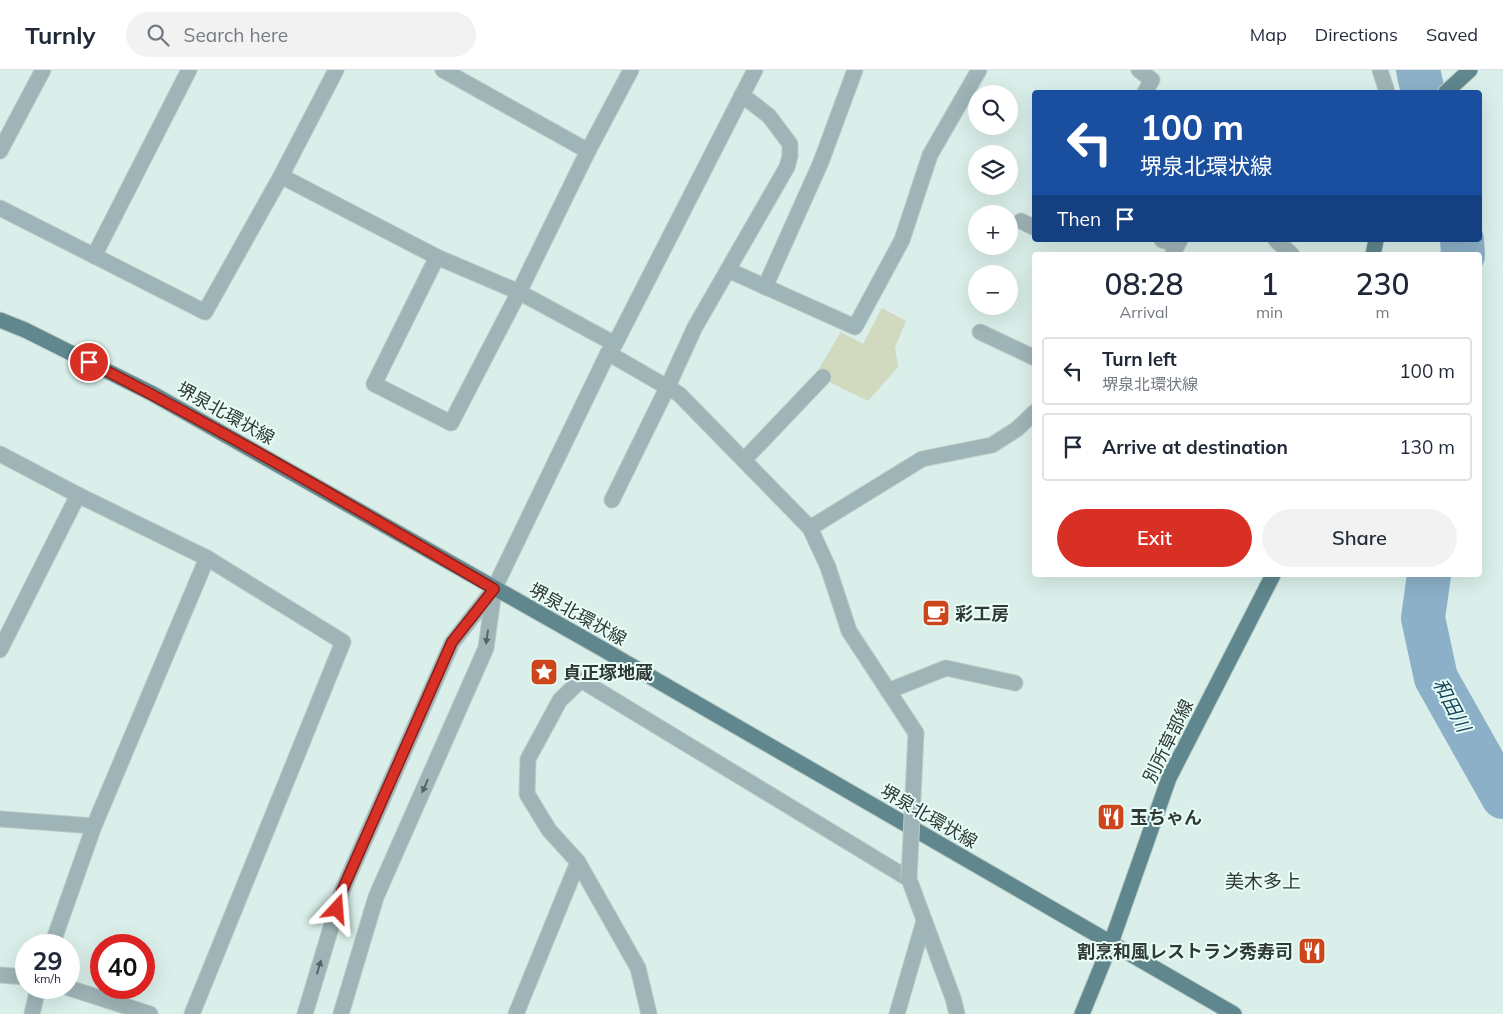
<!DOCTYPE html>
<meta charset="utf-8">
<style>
:root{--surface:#fff;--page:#f2f2f3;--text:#1f2937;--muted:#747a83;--line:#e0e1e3;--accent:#d93025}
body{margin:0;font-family:Mulish,"Noto Sans JP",sans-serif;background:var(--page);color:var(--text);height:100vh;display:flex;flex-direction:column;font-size:19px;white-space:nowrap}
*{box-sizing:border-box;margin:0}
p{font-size:16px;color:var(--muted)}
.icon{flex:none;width:28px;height:28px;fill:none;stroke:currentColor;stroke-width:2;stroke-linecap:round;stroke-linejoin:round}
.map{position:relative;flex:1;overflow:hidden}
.drawer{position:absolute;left:1032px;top:182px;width:450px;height:325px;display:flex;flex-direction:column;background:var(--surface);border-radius:5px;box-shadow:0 5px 20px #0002}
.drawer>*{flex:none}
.banner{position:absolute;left:1032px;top:20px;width:450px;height:152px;border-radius:5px;box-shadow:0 5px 20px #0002;background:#1a4fa0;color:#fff;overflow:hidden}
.tools{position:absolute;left:968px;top:15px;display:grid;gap:10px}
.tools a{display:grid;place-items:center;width:50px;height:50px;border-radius:50%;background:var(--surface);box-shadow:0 5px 20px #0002;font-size:25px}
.speed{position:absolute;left:15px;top:864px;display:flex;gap:10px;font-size:25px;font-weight:700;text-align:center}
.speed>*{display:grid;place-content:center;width:65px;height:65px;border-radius:50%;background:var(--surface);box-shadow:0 5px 20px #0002;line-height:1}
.speed small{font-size:12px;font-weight:400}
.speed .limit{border:8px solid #d22;background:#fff;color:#111}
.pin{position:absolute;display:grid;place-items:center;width:42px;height:42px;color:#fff;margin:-21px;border:2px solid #fff;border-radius:50%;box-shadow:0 1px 5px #0007}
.me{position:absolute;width:55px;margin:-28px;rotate:19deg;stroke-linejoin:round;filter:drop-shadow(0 0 4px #0008)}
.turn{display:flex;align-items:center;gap:18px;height:105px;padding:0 25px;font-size:22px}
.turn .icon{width:65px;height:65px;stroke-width:2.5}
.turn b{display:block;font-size:35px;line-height:42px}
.then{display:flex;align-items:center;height:48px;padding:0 25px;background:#0003;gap:10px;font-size:19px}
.eta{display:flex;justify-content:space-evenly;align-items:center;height:85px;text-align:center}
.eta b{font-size:30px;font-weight:600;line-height:35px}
.cta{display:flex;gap:10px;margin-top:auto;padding:10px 25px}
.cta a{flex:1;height:58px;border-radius:30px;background:var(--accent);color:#fff;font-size:20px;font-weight:600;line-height:58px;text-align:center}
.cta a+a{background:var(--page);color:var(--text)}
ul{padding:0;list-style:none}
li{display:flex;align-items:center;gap:15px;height:68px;margin:0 10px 8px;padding:0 15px;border:2px solid var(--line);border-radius:5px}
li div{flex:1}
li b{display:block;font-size:19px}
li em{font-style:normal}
header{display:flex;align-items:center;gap:30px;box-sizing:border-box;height:70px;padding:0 25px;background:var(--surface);border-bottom:1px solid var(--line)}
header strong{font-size:24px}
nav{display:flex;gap:28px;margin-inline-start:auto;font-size:18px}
.search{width:350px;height:45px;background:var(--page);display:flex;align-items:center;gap:12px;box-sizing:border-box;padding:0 18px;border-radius:28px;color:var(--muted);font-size:19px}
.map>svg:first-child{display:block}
.green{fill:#d1d9bf}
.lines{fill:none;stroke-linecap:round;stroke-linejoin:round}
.river{stroke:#8cb0c8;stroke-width:44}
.minor-casing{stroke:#b8cbc6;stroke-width:17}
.major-casing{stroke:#b8cbc6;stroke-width:17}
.minor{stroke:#9fb4b7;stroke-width:15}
.major{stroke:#5f878d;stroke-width:15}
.minor-bridge-casing{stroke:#b8cbc6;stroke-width:17;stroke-linecap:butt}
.minor-bridge{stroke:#9fb4b7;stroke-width:15}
.oneway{fill:#586464}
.route-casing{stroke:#8d1f18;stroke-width:12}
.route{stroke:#d93025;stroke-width:9}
.labels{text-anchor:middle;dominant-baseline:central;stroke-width:4;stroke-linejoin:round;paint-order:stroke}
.street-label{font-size:18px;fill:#313937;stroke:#e8fdf7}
.poi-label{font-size:18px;font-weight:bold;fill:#313937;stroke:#e8fdf7;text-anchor:start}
.water-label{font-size:19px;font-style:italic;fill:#14435c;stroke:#e8fdf7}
.neighbourhood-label{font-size:19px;fill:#313937;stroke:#e8fdf7}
</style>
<header>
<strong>Turnly</strong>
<div class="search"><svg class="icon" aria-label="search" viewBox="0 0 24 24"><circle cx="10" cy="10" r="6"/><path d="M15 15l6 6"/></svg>Search here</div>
<nav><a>Map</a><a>Directions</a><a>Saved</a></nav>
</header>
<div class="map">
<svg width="1503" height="944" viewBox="0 0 1503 944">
<rect width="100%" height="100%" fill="#daefea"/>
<path class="green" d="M882 238 906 251 895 277 898 297 868 331 827 311 817 302 841 262 863 274Z"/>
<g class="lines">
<g class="river">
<path d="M1418 0 1423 22"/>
<path d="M1462 170 1463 185"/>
<path d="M1429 505 1423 548 1436 608 1503 727"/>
</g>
<defs>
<g id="minor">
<path d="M443 0 588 81 631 0"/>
<path d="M1139 0 1152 10 1145 22"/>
<path d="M1380 0 1387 22"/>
<path d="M0 81 43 0"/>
<path d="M281 106 437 187 519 222 615 274"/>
<path d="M0 138 205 242 281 106 336 0"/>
<path d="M1021 151 1035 158"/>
<path d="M1162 170 1177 174"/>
<path d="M1276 170 1292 185"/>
<path d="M1172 185 1180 170"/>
<path d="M94 186 189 0"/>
<path d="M437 187 374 314 451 353 519 222 588 81"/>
<path d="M728 200 855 257 902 170 930 85 979 0"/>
<path d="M765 217 821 92 855 0"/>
<path d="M980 262 1035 288"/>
<path d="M608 283 679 324 810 458 828 497 849 561 916 663"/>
<path d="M0 384 78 425 207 488 343 572 192 944"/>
<path d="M744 390 823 307"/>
<path d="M612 430 668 316 695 257 787 97 790 86V74L769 46 742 25"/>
<path d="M810 458 922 389 992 375 1017 359 1035 342"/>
<path d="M0 580 78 425"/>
<path d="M888 621 946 598 1015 613"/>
<path d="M0 749 94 756"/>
<path d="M52 875 94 756 207 488"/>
<path d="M0 905 26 907"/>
<path d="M69 918 150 944"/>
<path d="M32 944 38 918"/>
<path d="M305 944 342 821 452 573 494 519 608 283 615 274 755 0"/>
<path d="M341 944 376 827 486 578 494 520"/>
<path d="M516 944 578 792"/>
<path d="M649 944 638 898 578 792 549 760 527 724 528 689 560 630 581 610 909 809 953 928 957 944"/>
<path d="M897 944 924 851"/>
</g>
<g id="major">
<path d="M1446 22 1470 0"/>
<path d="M1373 185 1376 170"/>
<path d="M0 250 25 260 153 324 599 577 1234 944"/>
<path d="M1082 944 1111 873 1169 708 1273 505"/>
</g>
</defs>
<use href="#minor" class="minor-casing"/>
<use href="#major" class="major-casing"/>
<use href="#minor" class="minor"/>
<use href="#major" class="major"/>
<defs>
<path id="minor-bridge" d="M909 809 916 663"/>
</defs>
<use href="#minor-bridge" class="minor-bridge-casing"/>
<use href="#minor-bridge" class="minor-bridge"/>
</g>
<defs><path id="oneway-solid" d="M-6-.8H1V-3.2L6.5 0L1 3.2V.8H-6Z" transform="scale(1.25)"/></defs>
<g class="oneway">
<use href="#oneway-solid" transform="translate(487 567) rotate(98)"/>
<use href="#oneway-solid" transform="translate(425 716) rotate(114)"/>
<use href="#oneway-solid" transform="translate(319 897) rotate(-73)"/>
</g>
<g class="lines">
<defs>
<path id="route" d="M89 292C227 362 360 441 494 519L452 572 342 821 337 839"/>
</defs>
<use href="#route" class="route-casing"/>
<use href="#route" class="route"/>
</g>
<defs>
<symbol id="cafe-square" viewBox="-11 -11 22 22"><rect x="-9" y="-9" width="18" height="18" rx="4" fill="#cd451b" stroke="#e8fdf7"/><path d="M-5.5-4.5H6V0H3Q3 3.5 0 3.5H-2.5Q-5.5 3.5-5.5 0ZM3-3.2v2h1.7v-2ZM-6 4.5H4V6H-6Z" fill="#fff"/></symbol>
<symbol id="sight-square" viewBox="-11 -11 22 22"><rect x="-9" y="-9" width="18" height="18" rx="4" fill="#cd451b" stroke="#e8fdf7"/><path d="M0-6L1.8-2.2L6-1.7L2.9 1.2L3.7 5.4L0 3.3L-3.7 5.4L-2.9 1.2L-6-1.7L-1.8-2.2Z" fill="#fff"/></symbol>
<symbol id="restaurant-square" viewBox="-11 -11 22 22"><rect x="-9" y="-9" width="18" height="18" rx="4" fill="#cd451b" stroke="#e8fdf7"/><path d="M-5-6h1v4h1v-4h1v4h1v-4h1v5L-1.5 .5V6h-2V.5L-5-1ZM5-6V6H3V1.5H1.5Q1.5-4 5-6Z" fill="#fff"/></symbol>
</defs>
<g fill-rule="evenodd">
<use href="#cafe-square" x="920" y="527" width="32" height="32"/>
<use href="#sight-square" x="528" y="586" width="32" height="32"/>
<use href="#restaurant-square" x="1095" y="731" width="32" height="32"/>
<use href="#restaurant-square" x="1296" y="865" width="32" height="32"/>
</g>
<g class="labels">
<g class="street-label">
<text transform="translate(226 343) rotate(29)">堺泉北環状線</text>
<text transform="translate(578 544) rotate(29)">堺泉北環状線</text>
<text transform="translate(1168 671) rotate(-64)">別所草部線</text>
<text transform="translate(929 746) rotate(30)">堺泉北環状線</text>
</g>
<g class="poi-label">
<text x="955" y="543">彩工房</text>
<text x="563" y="602">貞正塚地蔵</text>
<text x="1130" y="747">玉ちゃん</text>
<text x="1293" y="881" text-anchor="end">割烹和風レストラン秀寿司</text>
</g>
<g class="water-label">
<text transform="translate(1452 635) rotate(62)">和田川</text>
</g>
<g class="neighbourhood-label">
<text x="1263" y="811">美木多上</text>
</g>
</g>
</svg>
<div class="tools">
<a><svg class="icon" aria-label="search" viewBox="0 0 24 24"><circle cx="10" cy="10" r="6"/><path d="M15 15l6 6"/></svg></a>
<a><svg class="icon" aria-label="layers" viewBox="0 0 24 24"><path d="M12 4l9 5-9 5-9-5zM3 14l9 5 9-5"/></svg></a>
<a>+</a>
<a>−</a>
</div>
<div class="speed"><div>29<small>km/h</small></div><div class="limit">40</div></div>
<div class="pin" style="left:89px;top:292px;background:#d93025"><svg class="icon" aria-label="arrive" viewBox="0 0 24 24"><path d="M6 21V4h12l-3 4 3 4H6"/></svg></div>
<svg class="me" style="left:337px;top:839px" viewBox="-20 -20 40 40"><path d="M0-17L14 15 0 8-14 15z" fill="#d93025" stroke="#fff" stroke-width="4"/></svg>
<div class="banner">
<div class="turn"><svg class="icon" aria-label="left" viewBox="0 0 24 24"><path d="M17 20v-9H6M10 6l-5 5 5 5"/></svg><div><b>100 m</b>堺泉北環状線</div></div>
<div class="then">Then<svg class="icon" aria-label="arrive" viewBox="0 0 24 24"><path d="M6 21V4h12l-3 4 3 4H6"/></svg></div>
</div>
<section class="drawer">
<div class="eta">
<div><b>08:28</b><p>Arrival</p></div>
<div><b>1</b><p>min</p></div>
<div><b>230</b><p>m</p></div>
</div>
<ul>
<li><svg class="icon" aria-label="left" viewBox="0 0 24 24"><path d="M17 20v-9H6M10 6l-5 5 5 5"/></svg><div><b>Turn left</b><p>堺泉北環状線</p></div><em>100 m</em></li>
<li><svg class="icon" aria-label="arrive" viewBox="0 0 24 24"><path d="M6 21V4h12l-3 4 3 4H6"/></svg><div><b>Arrive at destination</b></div><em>130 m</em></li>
</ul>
<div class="cta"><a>Exit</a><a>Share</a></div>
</section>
</div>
